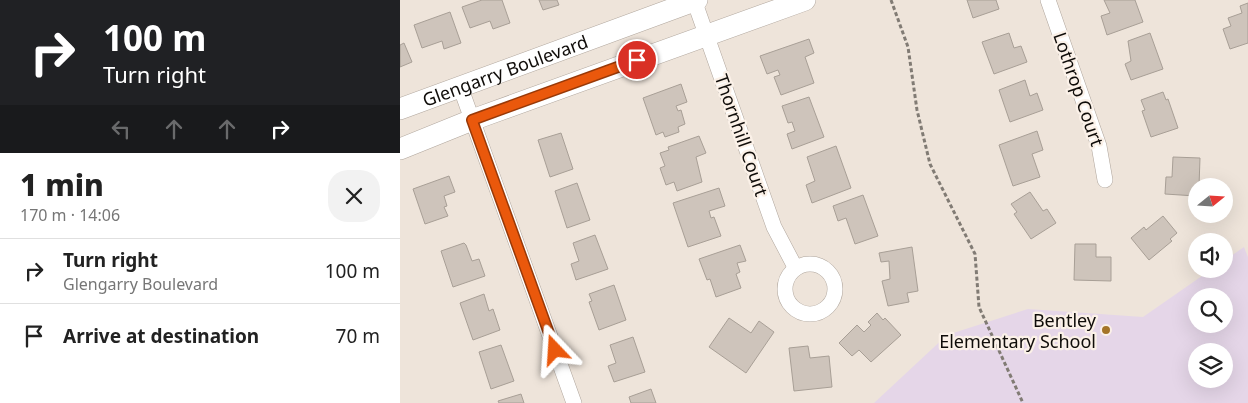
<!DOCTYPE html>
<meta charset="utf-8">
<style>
:root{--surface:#fff;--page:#f2f2f2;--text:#222;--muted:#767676;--line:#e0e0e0}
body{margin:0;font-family:"Noto Sans",sans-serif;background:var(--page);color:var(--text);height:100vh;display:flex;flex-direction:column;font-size:19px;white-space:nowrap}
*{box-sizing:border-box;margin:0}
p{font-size:16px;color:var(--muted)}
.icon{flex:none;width:28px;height:28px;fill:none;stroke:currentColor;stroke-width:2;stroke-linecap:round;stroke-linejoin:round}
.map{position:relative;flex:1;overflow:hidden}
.side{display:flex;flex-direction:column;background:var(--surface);width:400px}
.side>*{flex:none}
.banner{background:#202124;color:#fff;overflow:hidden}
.needle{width:32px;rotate:72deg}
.tools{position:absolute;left:788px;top:178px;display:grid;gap:10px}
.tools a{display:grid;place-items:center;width:45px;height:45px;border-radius:50%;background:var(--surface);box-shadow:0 5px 20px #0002;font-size:25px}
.pin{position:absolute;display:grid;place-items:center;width:42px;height:42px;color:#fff;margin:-21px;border:2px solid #fff;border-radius:50%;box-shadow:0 1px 5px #0007}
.me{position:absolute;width:55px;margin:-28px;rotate:340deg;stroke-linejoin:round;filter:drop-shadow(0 0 4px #0008)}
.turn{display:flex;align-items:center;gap:18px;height:105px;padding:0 20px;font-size:22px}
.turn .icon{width:65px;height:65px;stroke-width:2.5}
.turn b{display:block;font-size:35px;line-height:42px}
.lanes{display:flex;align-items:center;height:48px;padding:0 20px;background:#0003;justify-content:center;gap:25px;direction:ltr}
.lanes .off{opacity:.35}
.round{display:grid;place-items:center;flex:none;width:52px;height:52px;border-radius:20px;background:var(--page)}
.overview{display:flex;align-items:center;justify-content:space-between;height:85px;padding:0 20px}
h1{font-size:30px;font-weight:800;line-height:38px}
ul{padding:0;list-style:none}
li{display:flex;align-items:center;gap:15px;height:65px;padding:0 20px;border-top:1px solid var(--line)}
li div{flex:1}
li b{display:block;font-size:19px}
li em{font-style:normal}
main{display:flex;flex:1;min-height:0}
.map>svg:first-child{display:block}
.education{fill:#e5d6e8;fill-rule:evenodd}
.building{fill:#cec4bb;stroke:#a89f96}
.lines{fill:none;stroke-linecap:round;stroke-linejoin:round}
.street-casing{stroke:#b0a69d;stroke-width:16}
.secondary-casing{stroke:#b0a69d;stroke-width:22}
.path{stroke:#817b74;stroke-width:3;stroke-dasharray:4 2.5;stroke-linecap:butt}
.street{stroke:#fff;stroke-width:15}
.secondary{stroke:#fff;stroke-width:21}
.route-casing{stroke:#983908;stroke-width:12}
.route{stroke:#ea580c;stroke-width:9}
.poi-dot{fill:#a47428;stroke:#fbf1e8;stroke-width:2}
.labels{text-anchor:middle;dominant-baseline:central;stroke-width:4.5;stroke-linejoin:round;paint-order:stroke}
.street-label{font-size:18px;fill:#0f0c09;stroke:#fbf1e8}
.poi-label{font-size:18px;fill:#0f0c09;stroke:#fbf1e8;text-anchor:end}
</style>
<main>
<section class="side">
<div class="banner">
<div class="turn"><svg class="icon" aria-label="right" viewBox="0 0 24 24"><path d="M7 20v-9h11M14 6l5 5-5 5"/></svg><div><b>100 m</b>Turn right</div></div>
<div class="lanes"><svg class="icon off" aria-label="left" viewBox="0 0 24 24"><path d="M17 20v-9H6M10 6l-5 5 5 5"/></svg><svg class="icon off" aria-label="ahead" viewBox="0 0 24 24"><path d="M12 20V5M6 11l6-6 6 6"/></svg><svg class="icon off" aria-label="ahead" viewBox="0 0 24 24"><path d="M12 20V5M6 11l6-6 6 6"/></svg><svg class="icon" aria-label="right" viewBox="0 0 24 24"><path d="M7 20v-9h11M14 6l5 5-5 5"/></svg></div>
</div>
<div class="overview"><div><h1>1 min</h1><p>170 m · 14:06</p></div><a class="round"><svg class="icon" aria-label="close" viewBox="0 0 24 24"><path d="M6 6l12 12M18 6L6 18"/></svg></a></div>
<ul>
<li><svg class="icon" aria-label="right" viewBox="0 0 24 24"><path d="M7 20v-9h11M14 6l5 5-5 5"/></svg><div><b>Turn right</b><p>Glengarry Boulevard</p></div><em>100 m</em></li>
<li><svg class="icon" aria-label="arrive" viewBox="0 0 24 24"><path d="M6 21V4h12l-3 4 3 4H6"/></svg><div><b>Arrive at destination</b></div><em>70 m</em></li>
</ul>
</section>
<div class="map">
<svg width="848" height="403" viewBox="0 0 848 403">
<rect width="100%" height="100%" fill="#eee4da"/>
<path class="education" d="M844 247 848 257V403H474L547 335 628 309 743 317 812 269H824V261ZM796 296H824V324H796ZM796 351H824V379H796Z"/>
<g class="building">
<path d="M82 0H102L110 23 93 29 90 21 70 28 62 7Z"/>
<path d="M139 0H157L159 5 143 10Z"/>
<path d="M567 0H596L599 9 573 18Z"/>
<path d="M704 0H735L743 22 707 35 701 16 710 13Z"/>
<path d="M848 3V43L830 49 823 29 831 26 828 18 842 13 840 6Z"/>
<path d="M50 12 61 43 44 49 42 41 22 48 14 25Z"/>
<path d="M609 33 614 48 621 46 627 62 594 74 582 42Z"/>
<path d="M750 33 763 69 731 80 725 64 731 61 728 41Z"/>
<path d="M409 39 414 53 405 57 414 83 381 95 374 77 380 75 378 70 367 74 360 56Z"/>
<path d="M4 43 12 62 0 67V45Z"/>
<path d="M625 80 630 96 637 93 643 110 610 122 599 90Z"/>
<path d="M281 84 287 102 276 106 278 111 281 110 285 124 278 127 279 132 265 137 263 132 256 135 243 98Z"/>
<path d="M763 92 766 100 768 99 778 128 751 137 742 111 745 110 741 100Z"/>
<path d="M409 97 424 137 392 149 387 134 395 131 392 122 388 123 382 106Z"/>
<path d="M637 131 643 150 632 154 640 177 613 186 599 145Z"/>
<path d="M161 133 173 169 150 177 138 140Z"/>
<path d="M299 136 306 153 296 157 302 182 277 191 274 182 266 185 260 168 265 166 260 153 269 150 268 147Z"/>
<path d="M436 146 451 188 412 203 406 185 415 181 407 157Z"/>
<path d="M773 157 800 158 799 186H796V196L765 194 766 177H772Z"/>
<path d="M49 176 55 192 44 196 47 206 44 207 48 216 25 224 13 189Z"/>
<path d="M177 183 190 220 167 228 155 191Z"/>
<path d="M319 188 325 206 309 211 311 218 314 217 321 236 288 247 273 203Z"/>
<path d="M630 192 643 211 647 209 656 223 631 239 614 214 617 212 611 204Z"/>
<path d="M463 195 478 236 455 244 446 218 438 221 433 206Z"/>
<path d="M763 216 777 233 770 239 772 241 749 260 731 238 744 227 746 230Z"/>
<path d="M195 235 208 269 176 280 171 264 179 261 173 243Z"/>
<path d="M64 243 66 245 72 261 79 259 85 276 53 287 41 251Z"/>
<path d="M675 244H696V257H711V281L674 280Z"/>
<path d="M340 245 346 261 337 263 340 272 336 274 341 288 316 297 310 279 307 280 299 259Z"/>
<path d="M512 247 518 291 507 293 509 302 488 306 482 281 490 279 489 261 481 262 479 253Z"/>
<path d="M214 285 226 320 199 330 189 302 192 301 189 294Z"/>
<path d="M84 294 89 311 93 309 100 330 73 340 60 303Z"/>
<path d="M477 313 483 320 485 318 501 335 471 362 459 350 452 356 439 343 457 325 464 332 471 325 468 322Z"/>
<path d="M329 318 351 333 359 321 374 332 346 373 309 347Z"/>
<path d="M233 337 245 372 214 382 208 366 216 363 210 345Z"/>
<path d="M101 345 114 381 91 389 79 352Z"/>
<path d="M408 346 410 358 429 356 432 387 394 391 389 348Z"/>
<path d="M251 389 256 403H231L229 397Z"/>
<path d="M121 394 124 403H99L98 401Z"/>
</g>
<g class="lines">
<defs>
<g id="street">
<path d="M294 0 374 227 395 267"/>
<path d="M648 0 699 146 705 180"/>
<path d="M60 86 174 403"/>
<circle cx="410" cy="289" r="25"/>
</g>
<g id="secondary">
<path id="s1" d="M0 109 297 0"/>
<path d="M0 149 72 120 405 0"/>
</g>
</defs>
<use href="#street" class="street-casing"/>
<use href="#secondary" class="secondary-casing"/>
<path class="path" d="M491 0 508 47 517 110 530 164 575 254 579 307 623 403"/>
<use href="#street" class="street"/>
<use href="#secondary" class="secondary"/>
</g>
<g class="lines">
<defs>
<path id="route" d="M155 350 72 120 237 60"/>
</defs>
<use href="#route" class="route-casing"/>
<use href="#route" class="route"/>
</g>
<circle class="poi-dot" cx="706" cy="330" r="5"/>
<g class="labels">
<g class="street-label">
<text stroke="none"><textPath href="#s1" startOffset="112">Glengarry Boulevard</textPath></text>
<text transform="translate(679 89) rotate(71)">Lothrop Court</text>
<text transform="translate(342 135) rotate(71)">Thornhill Court</text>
</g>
<g class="poi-label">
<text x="696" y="320">Bentley<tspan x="696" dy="21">Elementary School</tspan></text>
</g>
</g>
</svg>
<div class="tools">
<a><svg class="needle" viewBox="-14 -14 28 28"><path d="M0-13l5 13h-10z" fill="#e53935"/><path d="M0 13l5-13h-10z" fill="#767676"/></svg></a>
<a><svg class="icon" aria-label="sound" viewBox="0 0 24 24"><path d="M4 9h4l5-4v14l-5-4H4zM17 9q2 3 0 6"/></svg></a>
<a><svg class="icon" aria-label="search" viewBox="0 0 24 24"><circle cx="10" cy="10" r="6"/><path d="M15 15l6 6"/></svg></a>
<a><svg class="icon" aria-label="layers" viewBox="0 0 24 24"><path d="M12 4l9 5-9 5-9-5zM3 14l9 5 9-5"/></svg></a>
</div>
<div class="pin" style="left:237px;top:60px;background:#d93025"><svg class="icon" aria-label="arrive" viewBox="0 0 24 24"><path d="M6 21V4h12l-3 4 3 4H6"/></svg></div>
<svg class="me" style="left:155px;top:350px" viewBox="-20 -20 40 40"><path d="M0-17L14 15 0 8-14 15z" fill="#ea580c" stroke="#fff" stroke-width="4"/></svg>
</div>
</main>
